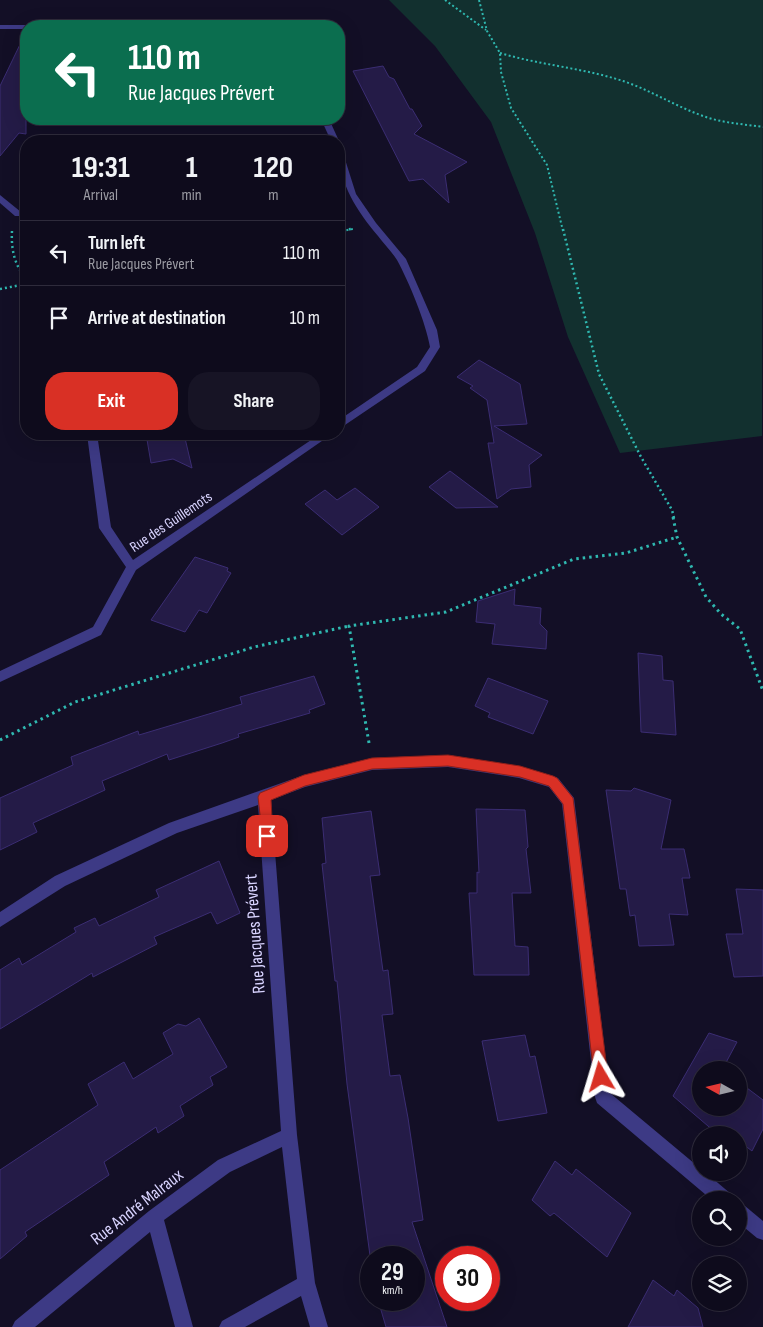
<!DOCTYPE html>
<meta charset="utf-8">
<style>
:root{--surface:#0e0b1c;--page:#171425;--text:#f1f3f6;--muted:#9b9ba3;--line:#2e2b3b;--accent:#d93025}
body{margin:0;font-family:"Sofia Sans Condensed",sans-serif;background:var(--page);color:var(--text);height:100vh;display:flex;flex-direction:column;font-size:19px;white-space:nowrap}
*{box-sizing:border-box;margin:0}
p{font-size:16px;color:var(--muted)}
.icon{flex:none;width:28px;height:28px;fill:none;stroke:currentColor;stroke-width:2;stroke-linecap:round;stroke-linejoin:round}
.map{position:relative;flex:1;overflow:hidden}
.sheet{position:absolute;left:20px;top:135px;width:325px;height:305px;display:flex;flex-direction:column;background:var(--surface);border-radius:20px;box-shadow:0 5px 20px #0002,0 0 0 1px var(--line)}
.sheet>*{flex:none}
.hud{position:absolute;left:20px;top:20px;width:325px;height:105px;border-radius:20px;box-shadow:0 5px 20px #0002,0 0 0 1px var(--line);background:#0b6e4f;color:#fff;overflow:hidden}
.needle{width:32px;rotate:278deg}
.controls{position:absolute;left:692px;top:1061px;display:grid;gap:10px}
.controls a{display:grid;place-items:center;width:55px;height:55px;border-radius:50%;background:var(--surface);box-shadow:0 5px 20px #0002,0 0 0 1px var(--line);font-size:25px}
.speed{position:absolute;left:360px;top:1246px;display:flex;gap:10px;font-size:25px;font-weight:700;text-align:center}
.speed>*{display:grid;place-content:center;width:65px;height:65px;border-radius:50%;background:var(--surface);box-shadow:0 5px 20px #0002,0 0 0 1px var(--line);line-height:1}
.speed small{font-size:12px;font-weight:400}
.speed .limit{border:8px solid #d22;background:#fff;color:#111}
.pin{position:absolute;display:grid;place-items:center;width:42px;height:42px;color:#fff;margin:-21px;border-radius:10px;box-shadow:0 2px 8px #0006}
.me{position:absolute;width:55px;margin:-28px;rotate:353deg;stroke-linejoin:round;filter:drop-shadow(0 0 4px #0008)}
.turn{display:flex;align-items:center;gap:18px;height:105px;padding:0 25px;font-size:22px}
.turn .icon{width:65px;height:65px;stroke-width:2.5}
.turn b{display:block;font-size:35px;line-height:42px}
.eta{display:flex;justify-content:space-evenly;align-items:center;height:85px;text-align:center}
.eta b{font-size:30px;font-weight:700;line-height:35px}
.cta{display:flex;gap:10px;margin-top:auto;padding:10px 25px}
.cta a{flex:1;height:58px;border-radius:20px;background:var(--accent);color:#fff;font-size:20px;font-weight:700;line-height:58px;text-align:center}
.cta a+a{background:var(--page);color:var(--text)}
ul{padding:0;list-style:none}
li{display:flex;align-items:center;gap:15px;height:65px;padding:0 25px;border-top:1px solid var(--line)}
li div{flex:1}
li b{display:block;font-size:19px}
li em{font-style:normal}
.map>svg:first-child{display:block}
.green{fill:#12302f}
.building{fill:#241b47;stroke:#3b2d73}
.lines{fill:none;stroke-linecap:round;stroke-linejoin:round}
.path-far2{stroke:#2fb8b0;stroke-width:2;stroke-dasharray:2 2.5;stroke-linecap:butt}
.path-far1{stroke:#2fb8b0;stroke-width:2.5;stroke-dasharray:2 3;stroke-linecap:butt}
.path{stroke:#2fb8b0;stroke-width:3;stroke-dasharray:2.5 4;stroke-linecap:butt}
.minor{fill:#3d3a85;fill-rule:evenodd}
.route{fill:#d93025;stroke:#8d1f18}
.labels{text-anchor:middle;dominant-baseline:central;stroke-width:4;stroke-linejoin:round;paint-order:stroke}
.street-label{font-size:15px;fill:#d9d4ff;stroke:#130f26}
.near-street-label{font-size:18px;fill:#d9d4ff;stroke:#130f26}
</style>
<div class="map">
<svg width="763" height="1327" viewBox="0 0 763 1327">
<rect width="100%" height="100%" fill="#130f26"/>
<path class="green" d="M389 0H763L762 436 620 453 568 337 535 233 491 122 435 46Z"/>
<g class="building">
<path d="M26 32V134L19 133 0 156V86Z"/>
<path d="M383 66 389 77 394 79 410 109H412L422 126 414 134 467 162 445 175 449 203 423 179 409 181 353 71Z"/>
<path d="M479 360 520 384 527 424 494 426 542 455 529 465 531 487 511 489 497 499 488 443H494L487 400 470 388 473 386 457 377Z"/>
<path d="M146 434H184L192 468 173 459 151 463Z"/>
<path d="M450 471 498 507 456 508 429 487Z"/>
<path d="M355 488 379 507 342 535 305 504 325 490 337 500Z"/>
<path d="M195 557 228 568 227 571 231 573 207 613 199 610 185 632 151 620Z"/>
<path d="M515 589 514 605 541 608 540 624 547 631 546 649 492 644 495 624 476 622 478 601Z"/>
<path d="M638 653 662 656 663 680 673 681 676 735 641 732Z"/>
<path d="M314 676 325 704 309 710 310 713 238 734 239 737 222 743 169 760 167 754 102 781 105 790 33 823 37 832 0 850V798L73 765 71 757 138 731 139 735 242 704 240 697Z"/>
<path d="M488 678 548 701 533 734 488 717 490 713 475 706Z"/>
<path d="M634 788 671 800 661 849H684L690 878H682L688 915 669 914 674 945 639 946 635 915 630 916 626 889H620L606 790 631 791Z"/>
<path d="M476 809 525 810 528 847 526 849 531 893H512L515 946 528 947 529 975H474L469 893H477V872L479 873Z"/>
<path d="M371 811 380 875 370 876 383 971 388 970 393 1014 382 1015 390 1076 400 1075 408 1118 423 1220 412 1222 447 1327H386L378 1300H414V1258H371V1263L347 1084 337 981H335L322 864 326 863 322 818Z"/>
<path d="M219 861 240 913 217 924 211 912 154 937 157 944 93 977 92 973 0 1029V970L19 958 22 965 76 932 74 928 95 918 99 926 159 897 156 890Z"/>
<path d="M736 889 763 890V976L734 977 726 934H743Z"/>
<path d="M199 1018 227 1067 210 1077 213 1085 180 1106 184 1116 158 1133 156 1127 104 1162 109 1175 25 1232 27 1236 0 1259V1170L98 1105 88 1084 124 1062 133 1079 173 1054 163 1033 178 1024 186 1026Z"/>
<path d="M709 1033 737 1042 722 1070H701V1108H739V1082L763 1100V1129L752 1151 739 1141V1135H731L719 1126 715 1132 673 1096Z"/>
<path d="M525 1035 530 1057 535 1056 547 1113 498 1121 482 1041Z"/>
<path d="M555 1161 572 1175 576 1169 631 1213 607 1257 554 1213 550 1216 532 1200Z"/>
<path d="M653 1280 674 1296 677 1290 698 1308 703 1327H628Z"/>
</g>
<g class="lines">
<g class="path-far2">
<path d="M445 0 486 30"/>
<path d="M479 0 487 31 500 53 501 72 511 108 547 165 563 231"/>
<path d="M500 53C540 65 583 68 623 81 650 90 675 106 703 116 722 123 743 124 763 127"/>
<path d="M342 231 353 229"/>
</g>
<g class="path-far1">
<path d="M563 229 599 374 641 457 672 510 674 518"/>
<path d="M12 231C11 248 14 265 26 278"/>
<path d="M339 231 351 229"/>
<path d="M0 289 26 284"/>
</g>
<g class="path">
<path d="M673 517 677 537 706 597 721 614 740 629 763 691"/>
<path d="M0 740 75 702 254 647 349 626"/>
<path d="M369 743 349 626 446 612 574 559 626 553 677 537"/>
</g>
<g class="minor">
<path d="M0 25H26L29 26H26V29H0Z"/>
<path d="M321 119H329L339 141V142L331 141Z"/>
<path d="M339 151 343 153 356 194 376 223 406 259 437 330 440 347 425 371 339 429V420L417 367 430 347C426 323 409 282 397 260 392 252 384 244 378 236 357 211 339 184 339 151Z"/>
<path d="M0 195 21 212V216H15L0 203Z"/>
<path d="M87 434H97L111 527 133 560 320 434H332L136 570 101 635 0 682V671L93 627 126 567 99 528Z"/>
<path d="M448 755 519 766 553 776 558 778 574 798 610 1093 701 1169V1172H705L731 1194 733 1200H712L597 1103 595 1097 562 804 549 787 519 778 448 767 372 770 305 787 271 800 297 1135 315 1283 328 1327H310L301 1296 245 1327H219L222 1321 297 1279 282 1147 230 1172 164 1220 193 1327H175L150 1232 35 1327H12L15 1321 149 1211 218 1160 281 1131 258 805 177 833 65 886 0 927V912L55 876 169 823 304 775 372 758Z"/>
<path d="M739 1204 745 1206 763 1221V1240L757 1238 739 1223Z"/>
</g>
</g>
<path class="route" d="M448 755 520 766 553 776 557 778 573 798 608 1077 606 1082 601 1084 596 1082 594 1077 563 804 549 786 520 777 448 766 372 769 305 786 271 800 273 836 272 841 267 842 263 841 258 797 260 793 304 775 372 758Z"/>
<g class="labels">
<g class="street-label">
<text transform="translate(171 522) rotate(-34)">Rue des Guillemots</text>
</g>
<g class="near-street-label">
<text transform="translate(255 934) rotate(-94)">Rue Jacques Prévert</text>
<text transform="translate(137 1207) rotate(-38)">Rue André Malraux</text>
</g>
</g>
</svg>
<div class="controls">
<a><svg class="needle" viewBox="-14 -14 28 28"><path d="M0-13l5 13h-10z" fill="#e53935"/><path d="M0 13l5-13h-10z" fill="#9b9ba3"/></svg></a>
<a><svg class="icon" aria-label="sound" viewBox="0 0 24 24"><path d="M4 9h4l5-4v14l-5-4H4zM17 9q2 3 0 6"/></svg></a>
<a><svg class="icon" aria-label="search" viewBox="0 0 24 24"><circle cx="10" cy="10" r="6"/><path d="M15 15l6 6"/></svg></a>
<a><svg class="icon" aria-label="layers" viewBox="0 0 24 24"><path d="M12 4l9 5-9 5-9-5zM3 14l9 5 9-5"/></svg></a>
</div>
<div class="speed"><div>29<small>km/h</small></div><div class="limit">30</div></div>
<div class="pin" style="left:267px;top:836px;background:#d93025"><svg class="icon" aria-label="arrive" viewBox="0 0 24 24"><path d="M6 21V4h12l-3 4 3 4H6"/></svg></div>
<svg class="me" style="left:601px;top:1077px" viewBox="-20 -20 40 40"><path d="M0-17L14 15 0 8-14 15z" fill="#d93025" stroke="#fff" stroke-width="4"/></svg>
<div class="hud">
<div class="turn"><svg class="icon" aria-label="left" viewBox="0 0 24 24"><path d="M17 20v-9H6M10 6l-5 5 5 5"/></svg><div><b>110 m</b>Rue Jacques Prévert</div></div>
</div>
<section class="sheet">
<div class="eta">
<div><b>19:31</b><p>Arrival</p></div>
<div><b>1</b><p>min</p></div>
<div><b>120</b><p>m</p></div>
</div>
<ul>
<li><svg class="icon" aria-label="left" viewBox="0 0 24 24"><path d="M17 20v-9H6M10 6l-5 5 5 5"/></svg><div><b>Turn left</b><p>Rue Jacques Prévert</p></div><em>110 m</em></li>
<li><svg class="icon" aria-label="arrive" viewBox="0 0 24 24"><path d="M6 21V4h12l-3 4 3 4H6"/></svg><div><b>Arrive at destination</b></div><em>10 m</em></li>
</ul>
<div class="cta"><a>Exit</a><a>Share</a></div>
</section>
</div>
